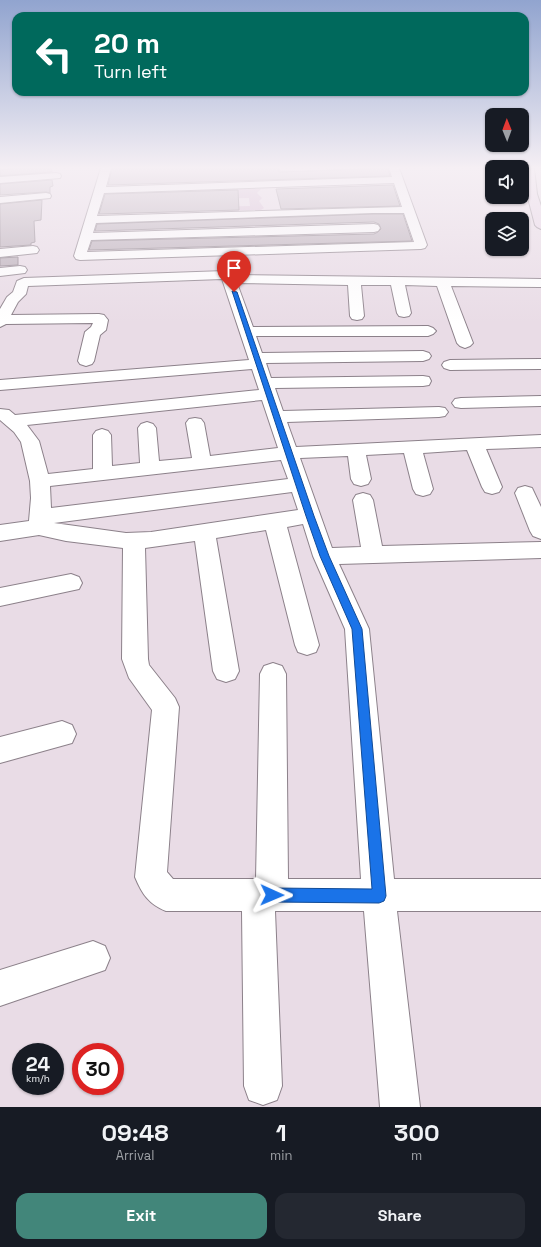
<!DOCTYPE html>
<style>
:root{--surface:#171b24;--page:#242831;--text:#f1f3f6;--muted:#9ea1a6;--accent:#42867a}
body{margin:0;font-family:"Space Grotesk",sans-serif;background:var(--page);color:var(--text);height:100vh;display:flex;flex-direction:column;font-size:15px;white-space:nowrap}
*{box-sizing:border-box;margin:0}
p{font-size:13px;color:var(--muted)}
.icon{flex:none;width:22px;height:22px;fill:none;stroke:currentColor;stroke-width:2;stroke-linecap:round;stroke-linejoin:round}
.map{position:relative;height:1107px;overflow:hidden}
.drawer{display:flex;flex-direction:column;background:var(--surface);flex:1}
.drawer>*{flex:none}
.top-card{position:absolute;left:12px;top:12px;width:517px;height:84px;border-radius:12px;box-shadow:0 1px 3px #0004;background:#00695c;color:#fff;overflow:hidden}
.needle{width:26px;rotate:359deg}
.controls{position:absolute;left:485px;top:108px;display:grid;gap:8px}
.controls a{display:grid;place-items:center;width:44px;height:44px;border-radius:8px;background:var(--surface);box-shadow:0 1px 3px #0004;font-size:20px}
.speed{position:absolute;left:12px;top:1043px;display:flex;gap:8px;font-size:20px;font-weight:700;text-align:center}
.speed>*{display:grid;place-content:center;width:52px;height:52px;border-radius:50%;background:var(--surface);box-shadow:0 1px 3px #0004;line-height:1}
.speed small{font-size:10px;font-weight:400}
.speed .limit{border:6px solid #d22;background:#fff;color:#111}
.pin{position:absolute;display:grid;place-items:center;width:34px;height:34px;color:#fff;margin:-41px -17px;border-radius:50% 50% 50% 0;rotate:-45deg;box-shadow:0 0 4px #0007}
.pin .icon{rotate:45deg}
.me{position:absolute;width:44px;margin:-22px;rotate:91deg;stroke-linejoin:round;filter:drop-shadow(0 0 3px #0008)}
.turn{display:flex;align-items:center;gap:14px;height:84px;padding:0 16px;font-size:18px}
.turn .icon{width:52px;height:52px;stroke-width:2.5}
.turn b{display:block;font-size:28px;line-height:34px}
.eta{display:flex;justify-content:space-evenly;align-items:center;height:68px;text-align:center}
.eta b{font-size:24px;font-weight:700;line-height:28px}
.primary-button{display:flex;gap:8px;margin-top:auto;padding:8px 16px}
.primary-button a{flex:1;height:46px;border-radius:12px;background:var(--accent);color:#fff;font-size:16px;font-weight:700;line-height:46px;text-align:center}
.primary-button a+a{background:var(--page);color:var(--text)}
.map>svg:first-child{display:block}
.green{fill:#d5b9d1}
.building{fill:#baaeb8;stroke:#8a7f88}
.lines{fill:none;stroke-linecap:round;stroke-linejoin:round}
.street-casing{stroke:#8c818a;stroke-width:2}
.secondary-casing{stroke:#8c818a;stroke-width:2}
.street{fill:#fff;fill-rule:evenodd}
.secondary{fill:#e9d6e7;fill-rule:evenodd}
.route{fill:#1a73e8;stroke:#114b97}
</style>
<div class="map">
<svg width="541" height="1107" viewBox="0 0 541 1107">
<rect width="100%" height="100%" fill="#e9dce6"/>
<path class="green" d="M235 188 261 189 257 193 262 198 259 201 264 208 261 210 208 211 207 207 250 206 249 198 195 199V189L222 190Z"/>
<g class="building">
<path d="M17 168H51L52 172 0 176V170Z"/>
<path d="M112 168H279V172L388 168 390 176 108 185Z"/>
<path d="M52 180 53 186 50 187V193L46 192 0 195V184Z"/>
<path d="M393 185 400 206 281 209 276 189Z"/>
<path d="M238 190 239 210 99 214 105 194Z"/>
<path d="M42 200 41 220 34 221 35 242 31 243V245L0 247V204Z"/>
<path d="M373 214H403L412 241 89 250 92 241 374 234 378 232 381 229 379 224 374 222 95 231 97 224Z"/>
<path d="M18 257V265L0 266V258Z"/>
</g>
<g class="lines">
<defs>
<g id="street">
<path d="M101 168H111L106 187 392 177 389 168H399L427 245 425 248 421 249 80 260 76 259 74 256ZM394 183 402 207 97 216 104 193ZM373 213H404L414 242 87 252 91 240 374 232 378 231 380 228 378 225 374 224 93 233 96 223Z"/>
<path d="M56 173 60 174 61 176 60 178 0 183V177Z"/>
<path d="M46 193 50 194 51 196 50 198 0 203V197Z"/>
<path d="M33 246 37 247 39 250 37 253 0 257V249Z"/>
<path d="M20 266 25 267 27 270 25 273 0 276V268Z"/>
<path d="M225 271 233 275 541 279V287L451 286 473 343 470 346 465 348 460 346 457 343 437 286 405 285 411 313 409 316 404 317 399 316 397 313 391 285H361L364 316 362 319 357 320 352 319 350 316 348 285 237 283 253 327 428 326 433 328 436 331 433 334 428 336H256L262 353 423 351 429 353 431 356 429 359 423 361 266 363 271 378 423 376 429 377 431 381 429 385 423 386 275 388 283 411 439 407 445 408 448 412 445 416 439 417 287 422 296 447 541 435V447L486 449 502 487 499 492 492 494 485 492 482 487 467 450 423 453 433 489 430 494 423 496 416 494 413 489 404 453 366 455 371 479 368 484 361 486 354 484 351 479 348 456 300 458 332 548 361 547 353 500 356 495 363 493 370 495 373 500 382 546 541 542V558L339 564 369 629 394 879H541V911H397L420 1107H380L364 911H275L282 1086 277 1100 263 1105 249 1100 244 1086 242 911H166C149 904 142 894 135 877L152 710 129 678 122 659 123 548 66 541 39 535 0 541V525L29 521 31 498 30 481 21 442 14 432 0 420V409L9 410 15 415 259 390 252 369 0 390V380L249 360 222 279 28 286 26 294 18 302 11 315 99 314 104 315 108 320 106 330 100 335 94 361 92 364 86 366 80 364 78 361 85 332 91 327 93 323 6 324 0 327V309L7 297 13 292 17 281 24 278ZM262 400 278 448 210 456 204 423 201 419 195 418 189 419 186 423 192 458 159 461 156 428 153 424 147 422 141 424 138 428 140 463 112 466 111 435 108 431 102 429 96 431 93 435V469L48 474 39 441 27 425ZM281 460 288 479 51 508 50 486ZM292 492 298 510 151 532 126 533 54 523ZM303 524 313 556 345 629 361 879H288L286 674 282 666 273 663 264 666 260 674 256 879H173L167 872 179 707 175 698 149 665 148 659 145 548 195 541 213 671 217 679 226 682 235 679 239 671 216 538 266 530 295 645 298 652 307 655 316 652 319 645 287 527Z"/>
<path d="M541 359V369L450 370 444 368 442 365 444 362 450 360Z"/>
<path d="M541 396V406L461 408 455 407 452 403 455 399 461 398Z"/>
<path d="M525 486 532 488 541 507V539L533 536 530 531 515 493 518 488Z"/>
<path d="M71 574 79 577 82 583 79 589 0 606V588Z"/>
<path d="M62 721 72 725 76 734 72 743 0 763V737Z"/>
<path d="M93 941 105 946 110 958 105 970 0 1006V970Z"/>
</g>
<path id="secondary" d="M524 168H534L537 194 541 206V229L537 227 535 225 527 194Z"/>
</defs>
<use href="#street" class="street-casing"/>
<use href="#secondary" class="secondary-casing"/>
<use href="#street" class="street"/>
<use href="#secondary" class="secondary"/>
</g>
<linearGradient id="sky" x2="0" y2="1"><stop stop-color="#91a4cf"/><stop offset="0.52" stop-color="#f5eff4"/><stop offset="1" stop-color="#f5eff4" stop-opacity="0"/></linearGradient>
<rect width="541" height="323" fill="url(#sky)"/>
<path class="route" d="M232 291 237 292 314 516 329 556 362 629 386 896 384 901 379 903 272 902 267 900 265 895 267 890 272 888 372 889 352 629 320 556 306 516Z"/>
</svg>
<div class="controls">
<a><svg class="needle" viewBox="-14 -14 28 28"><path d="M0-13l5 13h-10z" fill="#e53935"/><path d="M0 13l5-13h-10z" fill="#9ea1a6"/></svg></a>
<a><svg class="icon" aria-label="sound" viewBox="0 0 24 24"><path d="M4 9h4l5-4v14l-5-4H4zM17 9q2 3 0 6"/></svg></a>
<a><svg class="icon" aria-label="layers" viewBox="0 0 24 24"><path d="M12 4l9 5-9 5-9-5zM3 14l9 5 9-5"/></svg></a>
</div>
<div class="speed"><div>24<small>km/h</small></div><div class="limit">30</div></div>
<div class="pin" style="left:234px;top:292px;background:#d93025"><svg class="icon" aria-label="arrive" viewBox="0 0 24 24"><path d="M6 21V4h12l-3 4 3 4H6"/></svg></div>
<svg class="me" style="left:272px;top:895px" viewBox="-20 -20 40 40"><path d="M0-17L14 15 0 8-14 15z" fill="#1a73e8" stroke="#fff" stroke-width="4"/></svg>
<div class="top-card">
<div class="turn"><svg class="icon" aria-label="left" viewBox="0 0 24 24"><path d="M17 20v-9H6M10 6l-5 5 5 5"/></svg><div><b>20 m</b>Turn left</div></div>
</div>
</div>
<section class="drawer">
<div class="eta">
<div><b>09:48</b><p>Arrival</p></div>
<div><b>1</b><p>min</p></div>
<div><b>300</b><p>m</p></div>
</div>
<div class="primary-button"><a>Exit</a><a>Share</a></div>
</section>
